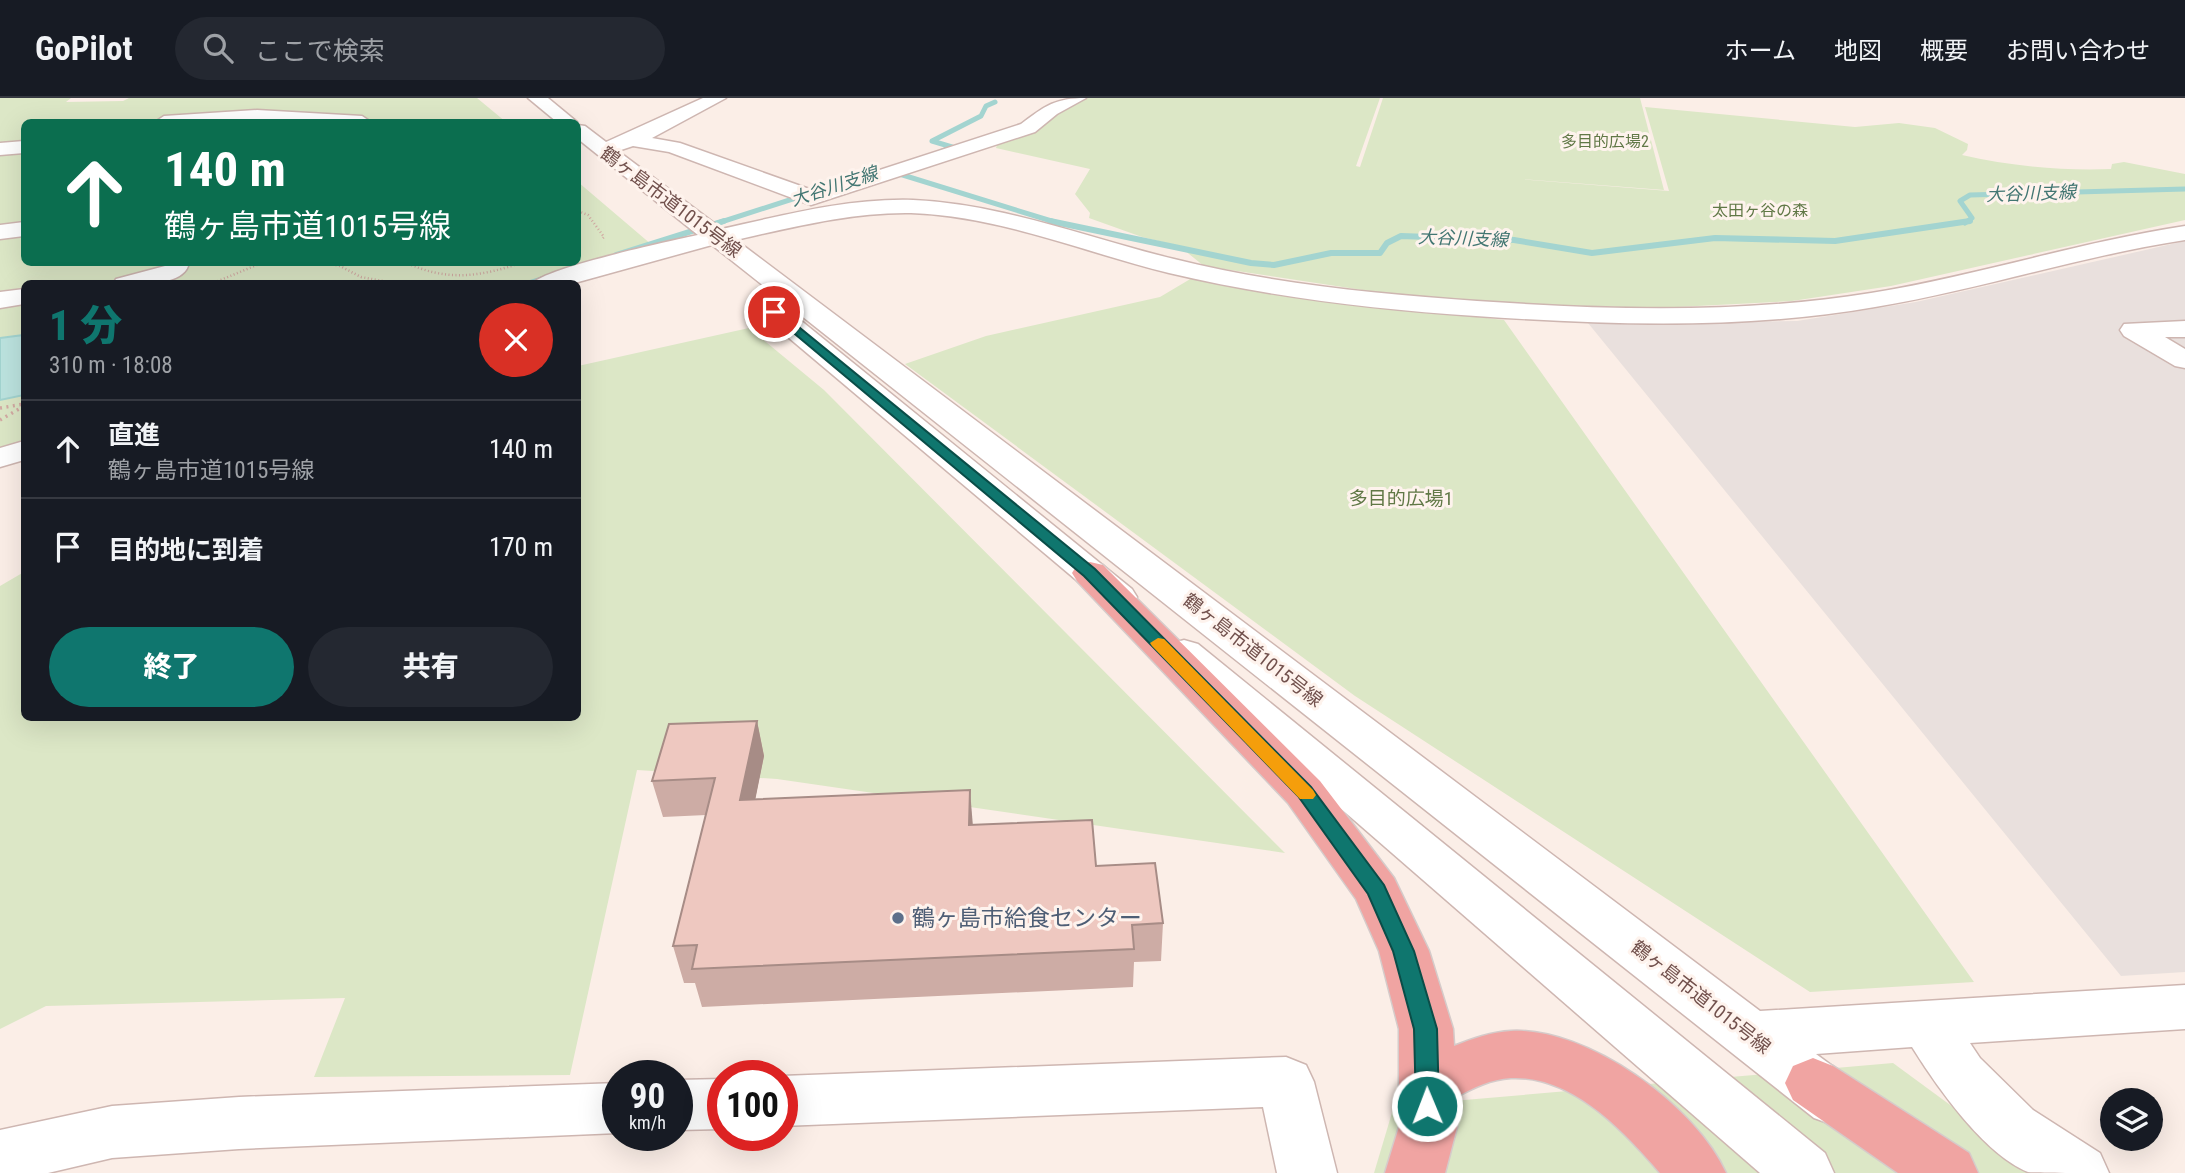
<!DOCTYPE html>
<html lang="ja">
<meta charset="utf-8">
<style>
:root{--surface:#171b24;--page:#242831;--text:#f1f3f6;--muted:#9ea1a6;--line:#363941;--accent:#0f766e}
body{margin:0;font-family:"Roboto Condensed","Noto Sans JP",sans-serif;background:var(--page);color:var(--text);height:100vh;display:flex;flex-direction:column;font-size:26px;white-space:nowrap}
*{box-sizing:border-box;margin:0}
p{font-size:23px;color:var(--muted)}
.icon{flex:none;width:38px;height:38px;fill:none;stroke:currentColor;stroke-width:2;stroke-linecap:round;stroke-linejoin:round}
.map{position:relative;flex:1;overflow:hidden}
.details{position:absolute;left:21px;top:182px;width:560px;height:441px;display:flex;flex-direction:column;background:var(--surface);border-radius:10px;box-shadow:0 7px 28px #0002}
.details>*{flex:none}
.hud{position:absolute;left:21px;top:21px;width:560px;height:147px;border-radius:10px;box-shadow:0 7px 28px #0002;background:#0b6e4f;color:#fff;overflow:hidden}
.controls{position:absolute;left:2100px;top:990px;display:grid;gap:14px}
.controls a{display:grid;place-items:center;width:63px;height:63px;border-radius:50%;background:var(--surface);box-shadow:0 7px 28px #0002;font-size:35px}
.speed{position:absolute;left:602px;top:962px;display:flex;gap:14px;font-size:35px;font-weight:700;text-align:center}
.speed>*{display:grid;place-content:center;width:91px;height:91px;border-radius:50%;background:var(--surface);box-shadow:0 7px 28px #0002;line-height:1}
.speed small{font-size:18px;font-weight:400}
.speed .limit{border:10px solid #d22;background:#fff;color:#111}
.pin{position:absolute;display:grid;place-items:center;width:60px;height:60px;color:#fff;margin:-30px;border:4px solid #fff;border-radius:50%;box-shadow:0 2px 7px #0007}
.me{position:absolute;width:77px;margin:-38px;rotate:359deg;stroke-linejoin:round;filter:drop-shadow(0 0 5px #0008)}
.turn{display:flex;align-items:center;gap:24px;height:147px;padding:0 28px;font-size:32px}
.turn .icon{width:91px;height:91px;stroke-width:2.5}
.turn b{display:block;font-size:49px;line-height:60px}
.round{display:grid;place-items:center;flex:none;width:74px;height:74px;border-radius:37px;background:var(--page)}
.headline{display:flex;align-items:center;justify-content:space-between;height:119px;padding:0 28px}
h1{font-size:42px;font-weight:800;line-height:52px;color:var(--accent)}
.button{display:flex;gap:14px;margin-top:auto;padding:14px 28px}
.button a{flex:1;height:80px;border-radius:42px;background:var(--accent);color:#fff;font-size:28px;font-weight:800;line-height:80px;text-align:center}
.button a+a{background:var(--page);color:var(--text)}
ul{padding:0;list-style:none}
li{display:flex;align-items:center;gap:21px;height:98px;padding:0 28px;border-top:2px solid var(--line)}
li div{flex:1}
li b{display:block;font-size:26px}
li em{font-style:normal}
header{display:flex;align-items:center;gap:42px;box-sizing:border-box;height:98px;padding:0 35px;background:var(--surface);border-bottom:2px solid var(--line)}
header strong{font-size:33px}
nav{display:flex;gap:38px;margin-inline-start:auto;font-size:24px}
.search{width:490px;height:63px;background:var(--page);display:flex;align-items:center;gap:18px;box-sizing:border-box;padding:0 24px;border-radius:38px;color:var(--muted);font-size:26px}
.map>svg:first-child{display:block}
.industrial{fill:#e9e0dd}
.green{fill:#dce7c6}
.water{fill:#bce3df;stroke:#a3d4d0;stroke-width:2}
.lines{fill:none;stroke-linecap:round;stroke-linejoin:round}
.stream-far1{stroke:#a3d4d0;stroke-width:5}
.stream{stroke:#a3d4d0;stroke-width:6}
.minor-casing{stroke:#ceb6b1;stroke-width:3}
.highway-casing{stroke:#d5cbca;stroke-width:3}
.path-far1{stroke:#d3aaa3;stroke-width:2.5;stroke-dasharray:1 2.5;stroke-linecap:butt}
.path{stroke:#d3aaa3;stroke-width:3.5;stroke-dasharray:2 4.5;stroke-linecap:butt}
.minor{fill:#fff;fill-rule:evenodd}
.highway{fill:#f0a4a2;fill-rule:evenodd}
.wall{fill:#cdaca5}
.shaded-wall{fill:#a78c86}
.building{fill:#eec8c0;stroke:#a78c86;stroke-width:2}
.route{fill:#0f766e;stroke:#0a4d48;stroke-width:2}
.slow{fill:#f59e0b}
.service-dot{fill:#5c6f8a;stroke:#fef3ed;stroke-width:2.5}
.labels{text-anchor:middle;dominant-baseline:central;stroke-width:6;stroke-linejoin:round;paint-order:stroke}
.far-park-label{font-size:16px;fill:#607846;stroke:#fef3ed}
.far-water-label{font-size:18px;font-style:italic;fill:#427672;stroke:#fef3ed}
.street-label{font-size:19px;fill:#72514d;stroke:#fef3ed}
.park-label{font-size:19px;fill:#607846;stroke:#fef3ed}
.near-service-label{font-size:23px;fill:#4e5e75;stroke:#fef3ed;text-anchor:start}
</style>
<header>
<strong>GoPilot</strong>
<div class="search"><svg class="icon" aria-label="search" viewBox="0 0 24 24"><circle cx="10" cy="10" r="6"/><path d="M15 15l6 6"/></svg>ここで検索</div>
<nav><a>ホーム</a><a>地図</a><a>概要</a><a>お問い合わせ</a></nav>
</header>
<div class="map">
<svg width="2185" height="1075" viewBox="0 0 2185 1075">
<rect width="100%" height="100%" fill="#fbeee7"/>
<path class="industrial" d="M2185 143V874L2121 878 1588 225 1797 223 1916 204Z"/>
<g class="green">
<path d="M0 0H71L66 4 123 3 129 0H477L506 24H24V164H578V84L652 147 533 185 24 186V348L0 356Z"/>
<path d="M1085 0H1380L1356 68 1360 69 1383 0H1640L1664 92 1443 75 1669 93 1645 9 1855 29 1899 25 1935 30 1968 46 1967 52 1962 57C2009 68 2062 73 2111 71L2112 66 2124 64 2185 76V122L1891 188 1792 203 1658 210 1504 206 1369 193 1204 168 1179 148 1142 139 1089 120 1090 115 1075 96 1090 71 996 50 998 44 1064 6Z"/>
<path d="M1192 180 1302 199 1504 222 1974 884 1810 894 1355 598 905 266 986 238 1160 199Z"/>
<path d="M749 230 824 292 1285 755 777 681 637 672 570 977 314 979 345 900 46 908 0 931V488L24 474V620H578V268Z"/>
<path d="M1893 965 2043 1075H1374L1394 1008Z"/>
</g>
<path class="water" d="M24 237V297L0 302V240Z"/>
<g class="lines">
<g class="stream-far1">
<path d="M942 53 952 49 932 43 981 18 986 8 995 4"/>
<path d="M893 74 1058 125"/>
<path d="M718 125 805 97"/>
<path d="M1965 125 1972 120 1960 103 1970 97 2185 91"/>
</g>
<g class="stream">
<path d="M1050 123 1251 165 1274 167 1331 155H1380L1387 145 1401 138 1514 142 1592 155 1715 140 1835 143 1970 123"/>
<path d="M616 157 724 123"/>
<path d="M527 186 549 179"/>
</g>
<defs>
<g id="minor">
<path d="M528 0H548L577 24H557Z"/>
<path d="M703 0H726L652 40 680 45 815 93 1021 26C1045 8 1055 0 1086 0L1057 16 1035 34 811 107 669 54 633 48 618 53 722 131C784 117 849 100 913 102 1003 106 1087 140 1174 161 1273 186 1376 196 1477 203 1609 212 1740 216 1871 195 1977 178 2079 144 2185 128V142C2080 158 1979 192 1875 209 1743 232 1609 227 1476 218 1373 211 1270 199 1169 175 1083 154 1000 118 911 115 852 114 793 129 736 142L1760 913 2185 887V931L1970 945 1980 960 2033 1012 2100 1055 2109 1075C2092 1075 2041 1075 2028 1074 1984 1056 1937 989 1912 949L1816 956 1854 984 1862 1002 1854 1020 1834 1027 1814 1020 712 147 571 186H532C542 171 673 142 698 137L578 41V27L585 28 606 44Z"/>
<path d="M257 12 362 18 371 24H155L164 18Z"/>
<path d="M24 43V55L0 57V45Z"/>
<path d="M24 124V138L0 141V127Z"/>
<path d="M165 164H189C186 190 133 186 113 186L116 181 165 168Z"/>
<path d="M24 191V206L0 210V194Z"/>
<path d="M785 215 794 217 1132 491 1137 499 1132 507 1119 510 1106 507 776 229 772 223 776 217Z"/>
<path d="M2185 223V239H2165L2185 251V270L2175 268 2124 238 2120 232 2124 226Z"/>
<path d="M24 343V362L0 369V350Z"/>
<path d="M1184 542 1198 546 1825 1055 1834 1075H1760L1170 562 1164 554 1170 546Z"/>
<path d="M1286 959 1306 967 1314 984 1337 1075H1277L1263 1009 782 1028V978Z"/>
<path d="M723 981V1031L677 1032V982Z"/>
<path d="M618 985V1035L239 1051 112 1060 48 1075H0V1032L112 1008 239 999Z"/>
</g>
<g id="highway">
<path d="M1090 464 1103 467 1320 683 1394 780 1429 853 1453 931 1454 948C1472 941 1491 934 1511 933 1587 929 1695 1007 1726 1075H1660C1624 1033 1572 977 1511 980 1491 981 1473 990 1456 999L1457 1029 1445 1075H1385L1399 1029V931L1379 853 1356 801 1288 705 1077 483 1072 475 1077 467Z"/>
<path d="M1813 960 1833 968 1969 1055 1978 1075H1898L1793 1002 1785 985 1793 968Z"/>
</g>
</defs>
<use href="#minor" class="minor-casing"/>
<use href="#highway" class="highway-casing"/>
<g class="path-far1">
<path d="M578 113 588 117 604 139 602 141"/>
<path d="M322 164 340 168 361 179 399 186"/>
<path d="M405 164C446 184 481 179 523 164"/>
<path d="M211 186 264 164"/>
</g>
<g class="path">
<path d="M0 310 24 306"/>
<path d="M0 322 24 308"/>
</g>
<use href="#minor" class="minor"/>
<use href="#highway" class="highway"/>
</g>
<path class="wall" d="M757 623 764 658 755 701 972 727 1096 768 1163 825 1161 863 1134 864 1133 889 702 909 695 885H684L673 848 706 717 663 719 652 683Z"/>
<g class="shaded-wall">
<path d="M757 623 764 658 748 738 740 702Z"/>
<path d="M970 692 973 729 969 727Z"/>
</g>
<path class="building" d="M757 623 740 702 970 692 969 727 1092 722 1096 768 1155 765 1163 825 1132 827 1134 851 692 871 697 847 673 848 715 680 652 683 669 626Z"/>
<path class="route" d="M771 212H778L1095 471 1311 689 1384 787 1414 853 1437 931 1439 1008 1436 1015 1427 1018 1419 1015 1416 1008 1414 931 1393 853 1368 796 1298 698 1084 478 771 216Z"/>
<path class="slow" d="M1158 540 1164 541 1313 692 1316 697 1313 701H1300L1152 548 1150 545Z"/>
<circle class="service-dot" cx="898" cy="820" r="7"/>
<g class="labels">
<g class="far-park-label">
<text x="1605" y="43">多目的広場2</text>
<text x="1760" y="112">太田ヶ谷の森</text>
</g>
<g class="far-water-label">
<text transform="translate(834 88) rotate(-18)">大谷川支線</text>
<text transform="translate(2031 95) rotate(-2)">大谷川支線</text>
<text transform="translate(1463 140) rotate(2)">大谷川支線</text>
</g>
<g class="street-label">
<text transform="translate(671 104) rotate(37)">鶴ヶ島市道1015号線</text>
<text transform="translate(1253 552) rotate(38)">鶴ヶ島市道1015号線</text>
<text transform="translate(1701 899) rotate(38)">鶴ヶ島市道1015号線</text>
</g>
<g class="park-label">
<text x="1401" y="400">多目的広場1</text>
</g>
<g class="near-service-label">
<text x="912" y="820">鶴ヶ島市給食センター</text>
</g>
</g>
</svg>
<div class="controls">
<a><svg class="icon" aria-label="layers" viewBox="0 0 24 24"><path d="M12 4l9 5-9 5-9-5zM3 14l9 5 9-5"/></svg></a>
</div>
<div class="speed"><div>90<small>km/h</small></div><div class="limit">100</div></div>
<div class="pin" style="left:774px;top:214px;background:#d93025"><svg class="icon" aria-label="arrive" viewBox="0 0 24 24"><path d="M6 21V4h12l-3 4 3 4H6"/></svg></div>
<svg class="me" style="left:1427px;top:1008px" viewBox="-20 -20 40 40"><circle r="17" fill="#0f766e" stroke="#fff" stroke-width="3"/><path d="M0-11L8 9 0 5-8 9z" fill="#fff"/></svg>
<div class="hud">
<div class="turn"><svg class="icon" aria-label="ahead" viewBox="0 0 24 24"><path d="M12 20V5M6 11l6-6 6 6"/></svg><div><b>140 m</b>鶴ヶ島市道1015号線</div></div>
</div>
<section class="details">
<div class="headline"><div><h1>1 分</h1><p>310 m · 18:08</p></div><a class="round" style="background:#d93025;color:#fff"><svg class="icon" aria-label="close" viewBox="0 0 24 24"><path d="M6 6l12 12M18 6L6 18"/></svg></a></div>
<ul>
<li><svg class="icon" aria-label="ahead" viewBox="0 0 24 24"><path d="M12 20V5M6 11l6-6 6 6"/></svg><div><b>直進</b><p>鶴ヶ島市道1015号線</p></div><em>140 m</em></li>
<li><svg class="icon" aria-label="arrive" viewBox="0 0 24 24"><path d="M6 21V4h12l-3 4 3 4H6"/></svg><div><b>目的地に到着</b></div><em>170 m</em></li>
</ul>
<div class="button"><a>終了</a><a>共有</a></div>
</section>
</div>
